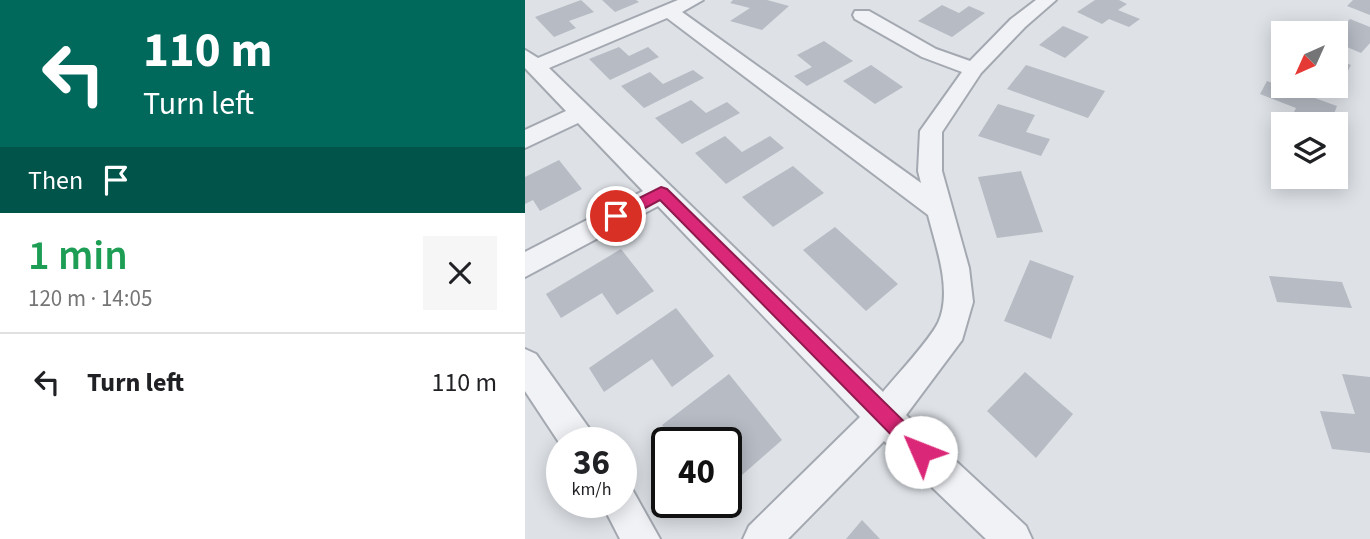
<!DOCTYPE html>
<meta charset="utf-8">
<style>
:root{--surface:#fff;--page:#f6f6f6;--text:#202124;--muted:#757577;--line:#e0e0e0}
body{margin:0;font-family:"Source Sans 3",sans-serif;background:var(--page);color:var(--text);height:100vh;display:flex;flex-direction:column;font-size:26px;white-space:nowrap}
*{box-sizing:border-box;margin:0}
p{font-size:23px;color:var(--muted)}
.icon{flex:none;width:38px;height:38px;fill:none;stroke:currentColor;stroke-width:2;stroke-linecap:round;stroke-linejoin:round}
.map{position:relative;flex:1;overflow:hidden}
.details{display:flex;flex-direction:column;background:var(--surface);width:525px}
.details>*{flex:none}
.top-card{background:#00695c;color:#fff;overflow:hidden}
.needle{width:46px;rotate:225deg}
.buttons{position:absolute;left:746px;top:21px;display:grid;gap:14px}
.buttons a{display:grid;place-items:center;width:77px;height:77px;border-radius:0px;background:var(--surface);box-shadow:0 4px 18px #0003;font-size:35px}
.speed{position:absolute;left:21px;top:427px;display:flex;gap:14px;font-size:35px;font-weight:700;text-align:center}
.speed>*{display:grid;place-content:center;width:91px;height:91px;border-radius:50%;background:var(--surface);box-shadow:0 4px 18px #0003;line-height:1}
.speed small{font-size:18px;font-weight:400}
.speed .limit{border:4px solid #111;border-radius:10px;background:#fff;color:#111}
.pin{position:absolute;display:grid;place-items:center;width:60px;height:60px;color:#fff;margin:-30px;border:4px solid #fff;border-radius:50%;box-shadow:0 2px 7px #0007}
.me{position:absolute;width:77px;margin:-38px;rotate:314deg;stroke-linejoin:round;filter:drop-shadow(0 0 5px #0008)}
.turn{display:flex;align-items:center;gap:24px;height:147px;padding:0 28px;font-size:32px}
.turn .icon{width:91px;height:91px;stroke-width:2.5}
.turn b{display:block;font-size:49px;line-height:60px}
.then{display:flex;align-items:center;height:66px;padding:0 28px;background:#0003;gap:14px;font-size:26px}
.round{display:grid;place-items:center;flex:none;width:74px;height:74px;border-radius:0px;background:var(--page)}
.headline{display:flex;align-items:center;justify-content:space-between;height:119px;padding:0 28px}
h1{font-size:42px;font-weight:600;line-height:52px;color:#1e9e55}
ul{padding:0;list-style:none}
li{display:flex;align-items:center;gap:21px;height:98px;padding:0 28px;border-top:2px solid var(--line)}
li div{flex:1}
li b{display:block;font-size:26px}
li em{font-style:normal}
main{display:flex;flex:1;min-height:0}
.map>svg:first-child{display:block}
.building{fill:#b6bbc4}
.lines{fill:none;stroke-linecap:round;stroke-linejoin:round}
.minor-casing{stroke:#a4a9b1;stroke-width:4}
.minor{fill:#f1f2f6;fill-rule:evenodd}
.route{fill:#db2777;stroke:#8e194d;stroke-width:2}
</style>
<main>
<section class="details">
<div class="top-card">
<div class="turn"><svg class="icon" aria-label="left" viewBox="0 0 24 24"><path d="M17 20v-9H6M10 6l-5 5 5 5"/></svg><div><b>110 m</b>Turn left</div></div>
<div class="then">Then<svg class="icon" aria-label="arrive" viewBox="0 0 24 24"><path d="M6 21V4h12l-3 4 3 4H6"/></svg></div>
</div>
<div class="headline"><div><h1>1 min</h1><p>120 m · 14:05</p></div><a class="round"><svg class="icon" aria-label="close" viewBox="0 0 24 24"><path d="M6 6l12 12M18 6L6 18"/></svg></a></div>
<ul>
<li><svg class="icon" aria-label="left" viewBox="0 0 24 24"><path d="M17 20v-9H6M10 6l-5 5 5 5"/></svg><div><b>Turn left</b></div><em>110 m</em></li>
</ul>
</section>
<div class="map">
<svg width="845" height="539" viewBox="0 0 845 539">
<rect width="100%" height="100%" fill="#dee2e7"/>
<g class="building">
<path d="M56 0 69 12 44 21 51 28 29 37 10 17Z"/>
<path d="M77 0H111L114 2 90 12Z"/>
<path d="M208 0H242L264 6 237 30 205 21 225 8 205 3Z"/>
<path d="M570 0H594L602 4 593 10 615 19 604 27 584 19 577 24 552 12Z"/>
<path d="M828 0H845V15L822 6Z"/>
<path d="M417 5 434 13 444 6 460 13 427 37 393 21Z"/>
<path d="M825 19 845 27V43L836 53 810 42V34Z"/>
<path d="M538 26 564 37 540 58 514 45Z"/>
<path d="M299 41 328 61 282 86 269 76 287 67 272 55Z"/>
<path d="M94 47 104 56 123 47 134 57 85 80 64 59Z"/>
<path d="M810 59 826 65 813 89 805 86H810Z"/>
<path d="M346 65 378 87 350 104 318 81Z"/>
<path d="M501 65 580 91 563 118 482 89Z"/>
<path d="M168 70 179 78 119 108 96 86 125 72 138 84Z"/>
<path d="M742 81 812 106 805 124H763L771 108 735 94Z"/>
<path d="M166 100 181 113 202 102 215 113 157 144 130 118Z"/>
<path d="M473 104 510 115 501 132 525 139 516 156 453 136Z"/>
<path d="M200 136 217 152 245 136 259 148 201 184 170 153Z"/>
<path d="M34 160 57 189 15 211 8 200 0 204V177Z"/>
<path d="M268 166 299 193 248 227 217 197Z"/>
<path d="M496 171 518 232 472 238 453 177Z"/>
<path d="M310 227 373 284 341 311 278 250Z"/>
<path d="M96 249 129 291 92 315 77 293 36 318 21 294Z"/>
<path d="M505 260 549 276 526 339 479 321Z"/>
<path d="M744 276 817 282 827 308 752 302Z"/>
<path d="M151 308 189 356 147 387 127 359 79 392 64 368Z"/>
<path d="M500 372 548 414 511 458 462 411Z"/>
<path d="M204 374 257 440 201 489V443H149L137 425Z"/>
<path d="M817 374 845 377V453L807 449 795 411 830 414Z"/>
<path d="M337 520 355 539H321Z"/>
</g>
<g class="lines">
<defs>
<g id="minor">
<path d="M153 0H178L157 12 396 183 393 171 395 131 437 72 397 57 330 19 328 15 330 11H344L411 49 445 61 486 19 511 0H531L500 27 456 73 417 132V171L444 268 448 302 437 340 381 415 501 526 507 539H461L359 441 263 539H218L224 526 335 417 133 206 0 277V252L118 191 53 123 0 148V130L41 111 0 68V50L13 58ZM142 18 403 215C411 247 428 291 413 323 404 341 372 375 358 392L24 68Z"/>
<path d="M0 349 11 354 66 431 71 443H37V447L0 391Z"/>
<path d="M96 485 107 489 135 539H95L76 502H96Z"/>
</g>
</defs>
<use href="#minor" class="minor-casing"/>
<use href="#minor" class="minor"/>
</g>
<path class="route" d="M136 187 142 189 403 445 406 452 403 458 396 461 389 458 135 200 96 221H86L84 216 86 212Z"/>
</svg>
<div class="buttons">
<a><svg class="needle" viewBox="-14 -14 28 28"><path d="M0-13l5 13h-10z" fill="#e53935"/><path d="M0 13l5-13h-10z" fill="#757577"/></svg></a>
<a><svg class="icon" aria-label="layers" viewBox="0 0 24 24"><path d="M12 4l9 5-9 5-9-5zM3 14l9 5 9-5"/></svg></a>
</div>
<div class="speed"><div>36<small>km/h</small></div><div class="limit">40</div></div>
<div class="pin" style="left:91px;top:216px;background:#d93025"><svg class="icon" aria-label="arrive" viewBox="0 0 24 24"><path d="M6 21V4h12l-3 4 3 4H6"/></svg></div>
<svg class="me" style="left:396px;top:452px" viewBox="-20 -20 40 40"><circle r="19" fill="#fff"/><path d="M0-13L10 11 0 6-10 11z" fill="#db2777"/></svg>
</div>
</main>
